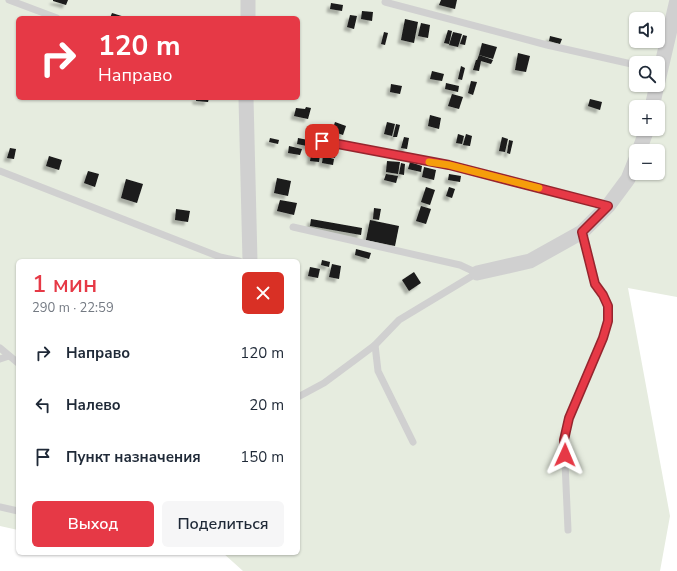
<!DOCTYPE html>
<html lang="ru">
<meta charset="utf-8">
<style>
:root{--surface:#fff;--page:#f6f6f7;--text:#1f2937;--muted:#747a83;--accent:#e63946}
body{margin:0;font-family:"Nunito Sans",sans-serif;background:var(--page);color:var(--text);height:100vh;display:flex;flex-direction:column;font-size:15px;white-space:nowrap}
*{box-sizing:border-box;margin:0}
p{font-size:13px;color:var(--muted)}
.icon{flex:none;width:22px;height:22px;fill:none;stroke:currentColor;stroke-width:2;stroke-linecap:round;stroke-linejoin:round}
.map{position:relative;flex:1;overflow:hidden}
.details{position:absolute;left:16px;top:259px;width:284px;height:296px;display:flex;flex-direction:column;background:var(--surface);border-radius:6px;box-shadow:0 1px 3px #0004}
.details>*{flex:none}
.top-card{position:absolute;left:16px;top:16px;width:284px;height:84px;border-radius:6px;box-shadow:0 1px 3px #0004;background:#e63946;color:#fff;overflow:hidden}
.fabs{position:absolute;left:629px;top:12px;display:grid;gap:8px}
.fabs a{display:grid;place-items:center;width:36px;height:36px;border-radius:6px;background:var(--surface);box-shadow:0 1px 3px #0004;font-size:20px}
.pin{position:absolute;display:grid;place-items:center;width:34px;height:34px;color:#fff;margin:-17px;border-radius:8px;box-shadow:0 2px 6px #0006}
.me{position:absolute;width:44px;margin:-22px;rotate:1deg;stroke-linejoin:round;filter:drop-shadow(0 0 3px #0008)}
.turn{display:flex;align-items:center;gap:14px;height:84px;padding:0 16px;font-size:18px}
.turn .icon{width:52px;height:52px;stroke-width:2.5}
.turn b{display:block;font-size:28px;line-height:34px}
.round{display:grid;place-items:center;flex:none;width:42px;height:42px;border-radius:6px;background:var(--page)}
.head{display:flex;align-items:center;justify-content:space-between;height:68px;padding:0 16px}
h1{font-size:24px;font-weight:600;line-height:30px;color:var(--accent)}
.cta{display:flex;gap:8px;margin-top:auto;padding:8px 16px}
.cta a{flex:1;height:46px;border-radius:6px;background:var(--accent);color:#fff;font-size:16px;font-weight:600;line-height:46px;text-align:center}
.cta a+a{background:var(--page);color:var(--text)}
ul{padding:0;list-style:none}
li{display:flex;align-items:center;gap:12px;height:52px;padding:0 16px}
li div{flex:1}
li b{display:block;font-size:15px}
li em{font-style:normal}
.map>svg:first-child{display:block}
.green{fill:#e6ecdf;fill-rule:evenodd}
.building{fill:#1a1a1a;filter:url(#shadow)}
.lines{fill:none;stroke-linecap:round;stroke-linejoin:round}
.lane{stroke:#d0d0d0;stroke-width:7}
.street{stroke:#d0d0d0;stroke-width:15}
.route-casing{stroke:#96252e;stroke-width:10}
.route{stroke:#e63946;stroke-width:7}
.slow{stroke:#f59e0b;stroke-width:7}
</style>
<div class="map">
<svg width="677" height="571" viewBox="0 0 677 571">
<defs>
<filter id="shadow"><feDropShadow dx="-3.5" dy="3.5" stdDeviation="1" flood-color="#0004"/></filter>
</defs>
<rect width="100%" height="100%" fill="#fff"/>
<path class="green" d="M0 0H677V297L628 288 670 516 660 571H243L223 553H298V261H18V530L0 526ZM18 18H298V98H18ZM636 19H658V41H636ZM636 63H658V85H636ZM636 107H658V129H636ZM636 151H658V173H636Z"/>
<g class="building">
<path d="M53 0H68L66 5 53 1Z"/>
<path d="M441 0H457L455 9 439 5Z"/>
<path d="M331 3 343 5 342 11 330 9Z"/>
<path d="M362 11 373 12 372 21 361 19Z"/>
<path d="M112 13 128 18H110Z"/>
<path d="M350 15 357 16 354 29 347 27Z"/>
<path d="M405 19 418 22 414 43 401 40Z"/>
<path d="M421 23 430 25 428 38 418 36Z"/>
<path d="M448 30 452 31 449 44 444 43Z"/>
<path d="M384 32 388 33 385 45 381 44Z"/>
<path d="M453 32 462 34 458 47 449 45Z"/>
<path d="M463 35 467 36 465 45 460 44Z"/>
<path d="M550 36 562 39 560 44 549 41Z"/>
<path d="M482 43 497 47 493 59 479 55Z"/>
<path d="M518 53 530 56 526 72 515 70Z"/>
<path d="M479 55 493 60 491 64 481 61 479 71 473 70 476 60H477Z"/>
<path d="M461 66 465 68 462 80 458 79Z"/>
<path d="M432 71 444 74 442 81 430 79Z"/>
<path d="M471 81 477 82 473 95 468 93Z"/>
<path d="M446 83 459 86 458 92 445 89Z"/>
<path d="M391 84 402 86 400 94 390 92Z"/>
<path d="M452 94 463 97 459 109 448 106Z"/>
<path d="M196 98H209L208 102 196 101Z"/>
<path d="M590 99 602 102 600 110 588 106Z"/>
<path d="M306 107 311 108 308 119 294 116 296 108 305 109Z"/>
<path d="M430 115 441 118 439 129 428 126Z"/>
<path d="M335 122 346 126 343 135 332 131Z"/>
<path d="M387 122 395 124 392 136 384 134Z"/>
<path d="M396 124 400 125 397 137H393Z"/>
<path d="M458 134 464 136 462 144 456 143Z"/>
<path d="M466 134 472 136 470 146 463 145Z"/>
<path d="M404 137 409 138 407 149 401 148Z"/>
<path d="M502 137 508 139 505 152 499 151Z"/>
<path d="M270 138 279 140 278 144 269 142Z"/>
<path d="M298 138 313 141 312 147 297 144Z"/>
<path d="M509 140 513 141 510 154 507 153Z"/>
<path d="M326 145 337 147 335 158 323 155Z"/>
<path d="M289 146 302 149 300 155 288 153Z"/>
<path d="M313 146 321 148 319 162 310 161Z"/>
<path d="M10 148 16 149 14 159 7 158Z"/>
<path d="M49 156 62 160 59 170 46 166Z"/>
<path d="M323 156 334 159 333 165 322 163Z"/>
<path d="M387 161 400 162 398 174 386 172Z"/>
<path d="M410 162 422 166 421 172 408 169Z"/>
<path d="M401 163 405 164 404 175 399 174Z"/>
<path d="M424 167 436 170 434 180 422 177Z"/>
<path d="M88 171 99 174 95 187 84 183Z"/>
<path d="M386 174 398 176 396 183 384 180Z"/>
<path d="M449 174 461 176 460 182 448 180Z"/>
<path d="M277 178 291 181 288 196 274 193Z"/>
<path d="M126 179 143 184 137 203 121 198Z"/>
<path d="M426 187 435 190 430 205 421 202Z"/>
<path d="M449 187 455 189 452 198 446 196Z"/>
<path d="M280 200 297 203 294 215 277 211Z"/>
<path d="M421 206 431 209 426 224 416 221Z"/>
<path d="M374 208 381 209 379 220 373 219Z"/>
<path d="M176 209 190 211 188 222 175 220Z"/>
<path d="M311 219 362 228 361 235 310 226Z"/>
<path d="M370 220 399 226 395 246 366 240Z"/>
<path d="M356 249 371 253 369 259 355 255Z"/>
<path d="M322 260 330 262 329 267 321 265Z"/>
<path d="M332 264 341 266 339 279 329 277Z"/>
<path d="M310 267 320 269 318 278 308 276Z"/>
<path d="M414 272 421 283 409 291 402 280Z"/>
</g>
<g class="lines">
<g class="lane">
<path d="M9 0 57 18"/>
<path d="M385 2 547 45 636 65"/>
<path d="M322 141 449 165 608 206"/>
<path d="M0 171 220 257 239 261"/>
<path d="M293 227 460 265 477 273"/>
<path d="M375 345 378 371 413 442"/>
<path d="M0 348 18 363"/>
<path d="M0 359 9 356"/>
<path d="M298 397 324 383 355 360 375 345 399 320 477 273"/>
<path d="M0 507 18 511"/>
<path d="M568 530 564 440 569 418 603 338 608 321V306L603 295 595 284 582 232"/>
</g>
<g class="street">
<path d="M248 18V0"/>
<path d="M658 81 677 0"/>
<path d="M246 98 250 261"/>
<path d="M652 107 657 85"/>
<path d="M639 151 647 129"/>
<path d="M477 273 530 261 582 232 608 206 628 179 636 159"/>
</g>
</g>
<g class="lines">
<defs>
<path id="route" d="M322 141 449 165 608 206 582 232 595 284 603 295 608 306V321L603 338 569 418 564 440 565 455"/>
</defs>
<use href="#route" class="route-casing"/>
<use href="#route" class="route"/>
<path class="slow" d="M429 162 449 165 539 188"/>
</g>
</svg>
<div class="fabs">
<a><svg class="icon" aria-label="sound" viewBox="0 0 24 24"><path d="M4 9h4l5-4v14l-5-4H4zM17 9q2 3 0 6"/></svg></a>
<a><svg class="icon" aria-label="search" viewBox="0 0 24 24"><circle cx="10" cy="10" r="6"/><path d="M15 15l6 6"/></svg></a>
<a>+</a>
<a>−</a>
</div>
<div class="pin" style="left:322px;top:141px;background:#d93025"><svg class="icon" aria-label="arrive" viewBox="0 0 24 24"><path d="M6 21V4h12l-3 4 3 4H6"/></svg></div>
<svg class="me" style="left:565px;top:455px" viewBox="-20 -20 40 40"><path d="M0-17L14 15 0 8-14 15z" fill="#e63946" stroke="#fff" stroke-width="4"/></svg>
<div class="top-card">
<div class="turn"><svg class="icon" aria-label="right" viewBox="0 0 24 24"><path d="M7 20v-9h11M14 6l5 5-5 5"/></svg><div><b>120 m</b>Направо</div></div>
</div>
<section class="details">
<div class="head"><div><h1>1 мин</h1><p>290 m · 22:59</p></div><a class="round" style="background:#d93025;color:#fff"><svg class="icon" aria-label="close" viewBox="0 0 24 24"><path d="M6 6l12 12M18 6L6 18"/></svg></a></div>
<ul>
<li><svg class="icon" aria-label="right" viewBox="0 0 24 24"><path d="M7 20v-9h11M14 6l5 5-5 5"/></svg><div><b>Направо</b></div><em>120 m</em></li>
<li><svg class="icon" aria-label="left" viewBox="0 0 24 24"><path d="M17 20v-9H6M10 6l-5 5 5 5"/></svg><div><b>Налево</b></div><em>20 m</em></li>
<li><svg class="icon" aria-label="arrive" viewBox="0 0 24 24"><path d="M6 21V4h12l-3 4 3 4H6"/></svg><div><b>Пункт назначения</b></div><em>150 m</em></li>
</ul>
<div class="cta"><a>Выход</a><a>Поделиться</a></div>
</section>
</div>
